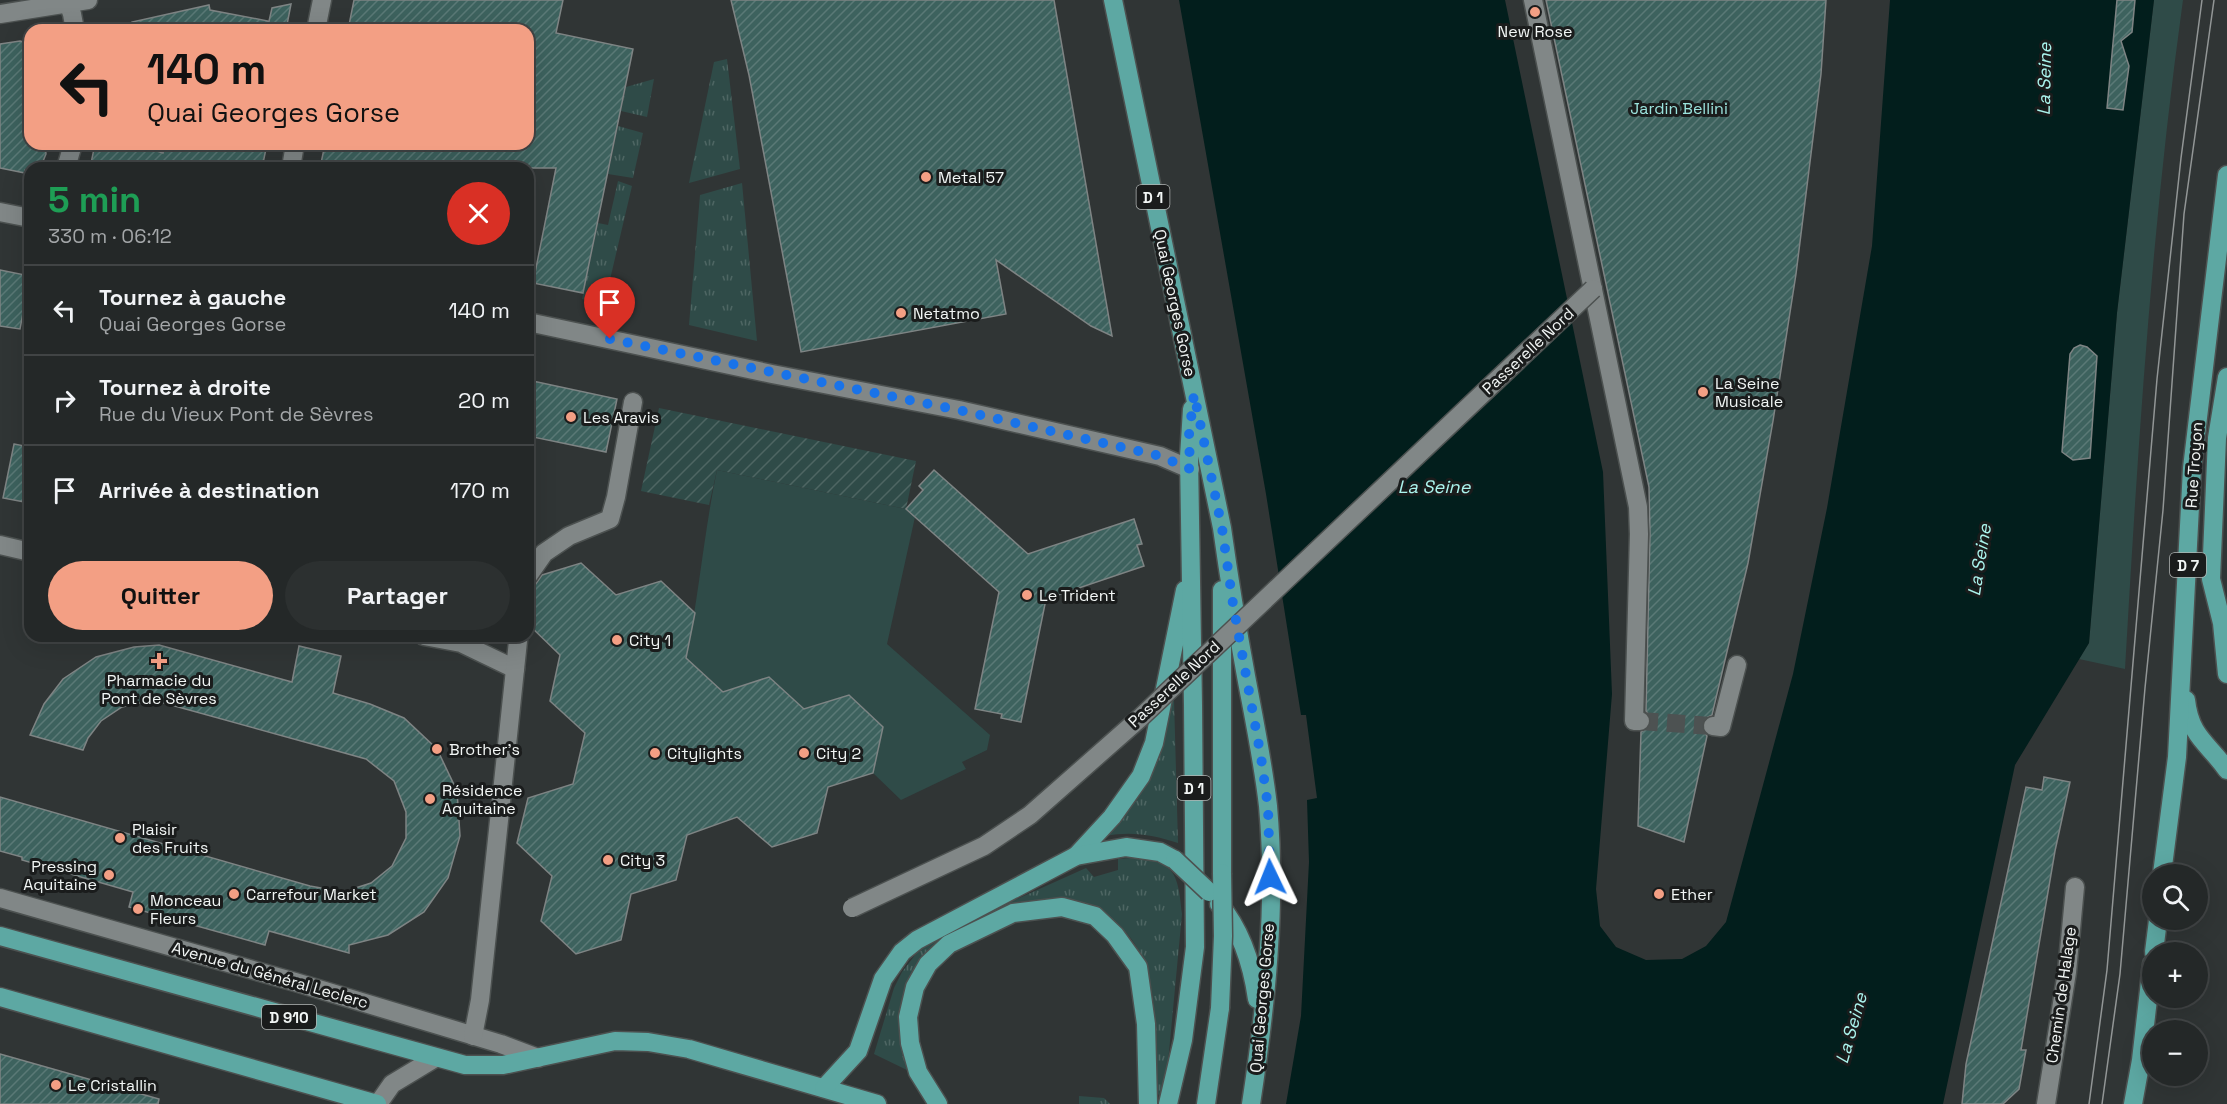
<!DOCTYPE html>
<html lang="fr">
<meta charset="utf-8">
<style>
:root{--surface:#242828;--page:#2c3030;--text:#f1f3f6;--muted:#a3a6a8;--line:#414445;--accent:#f39f84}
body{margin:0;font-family:"Space Grotesk",sans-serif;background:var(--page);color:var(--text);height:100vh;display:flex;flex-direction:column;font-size:22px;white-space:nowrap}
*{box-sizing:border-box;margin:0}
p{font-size:20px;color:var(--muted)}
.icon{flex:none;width:33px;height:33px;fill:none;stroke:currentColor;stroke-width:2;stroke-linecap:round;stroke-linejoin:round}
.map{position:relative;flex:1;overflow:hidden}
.details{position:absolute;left:24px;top:162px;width:510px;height:480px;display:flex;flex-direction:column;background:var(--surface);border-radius:18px;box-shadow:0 6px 24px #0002,0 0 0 2px var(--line)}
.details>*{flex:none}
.hud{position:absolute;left:24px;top:24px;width:510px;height:126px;border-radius:18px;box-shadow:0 6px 24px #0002,0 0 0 2px var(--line);background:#f39f84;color:#111;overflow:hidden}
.fabs{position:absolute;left:2142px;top:864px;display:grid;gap:12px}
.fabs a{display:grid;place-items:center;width:66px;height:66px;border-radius:50%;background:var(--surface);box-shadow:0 6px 24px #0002,0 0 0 2px var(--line);font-size:30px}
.pin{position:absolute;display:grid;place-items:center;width:51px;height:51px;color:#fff;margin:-62px -26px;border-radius:50% 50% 50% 0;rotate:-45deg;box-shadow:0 0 6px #0007}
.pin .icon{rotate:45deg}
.me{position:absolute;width:66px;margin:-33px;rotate:358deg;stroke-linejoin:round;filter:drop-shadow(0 0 4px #0008)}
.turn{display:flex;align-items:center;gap:21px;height:126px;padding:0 24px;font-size:27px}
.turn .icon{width:78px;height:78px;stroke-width:2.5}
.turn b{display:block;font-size:42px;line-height:51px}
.round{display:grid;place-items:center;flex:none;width:63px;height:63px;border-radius:32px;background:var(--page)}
.overview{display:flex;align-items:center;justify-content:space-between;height:102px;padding:0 24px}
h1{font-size:36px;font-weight:700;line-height:45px;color:#1e9e55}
.action{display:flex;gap:12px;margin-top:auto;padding:12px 24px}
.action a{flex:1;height:69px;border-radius:36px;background:var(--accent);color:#111;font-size:24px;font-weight:700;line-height:69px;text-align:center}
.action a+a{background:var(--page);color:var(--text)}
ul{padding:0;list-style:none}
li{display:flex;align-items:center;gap:18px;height:90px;padding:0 24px;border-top:2px solid var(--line)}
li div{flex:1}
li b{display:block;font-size:22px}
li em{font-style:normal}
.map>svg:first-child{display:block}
.grass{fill:url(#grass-tufts)}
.park{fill:#2f4b48}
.garden{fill:url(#garden-furrows)}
.water{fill:#021e1c}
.building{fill:url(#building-hatch);stroke:#7e8484;stroke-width:1.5}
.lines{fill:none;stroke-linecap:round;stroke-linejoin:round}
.minor-tunnel{stroke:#4d5252;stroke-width:18;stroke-dasharray:18 9;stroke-linecap:butt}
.minor-casing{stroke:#4c5150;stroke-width:21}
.major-casing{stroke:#4c5150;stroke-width:21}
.minor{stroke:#818787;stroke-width:18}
.major{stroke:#5da8a3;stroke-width:18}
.tram{stroke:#929696;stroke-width:1.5}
.minor-bridge-casing{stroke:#4c5150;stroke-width:21;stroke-linecap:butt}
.major-bridge-casing{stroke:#4c5150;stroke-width:21;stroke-linecap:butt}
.minor-bridge{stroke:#818787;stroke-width:18}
.major-bridge{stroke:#5da8a3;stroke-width:18}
.route{stroke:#1a73e8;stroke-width:10;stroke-dasharray:0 18}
.poi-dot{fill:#f39f84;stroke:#1a1c1c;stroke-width:2}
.labels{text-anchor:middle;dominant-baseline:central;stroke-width:6;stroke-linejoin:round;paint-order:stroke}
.shield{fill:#1a1c1c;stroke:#b1b5b4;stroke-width:1.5}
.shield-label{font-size:15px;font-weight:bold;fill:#f2f6f5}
.poi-label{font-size:16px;fill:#f2f6f5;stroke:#1a1c1c;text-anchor:start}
.park-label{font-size:16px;fill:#9be3dd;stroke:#1a1c1c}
.street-label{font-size:16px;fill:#f2f6f5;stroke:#1a1c1c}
.water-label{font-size:18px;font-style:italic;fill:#abf4ed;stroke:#1a1c1c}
</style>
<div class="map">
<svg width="2227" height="1104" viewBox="0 0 2227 1104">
<defs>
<pattern id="grass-tufts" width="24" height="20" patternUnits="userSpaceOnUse" patternTransform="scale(1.5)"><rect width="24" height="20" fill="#2f4b48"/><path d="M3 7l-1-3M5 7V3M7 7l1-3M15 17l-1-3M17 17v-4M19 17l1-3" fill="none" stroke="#4e6663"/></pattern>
<pattern id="garden-furrows" width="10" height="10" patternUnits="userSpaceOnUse" patternTransform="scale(1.5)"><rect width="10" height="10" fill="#2f4b48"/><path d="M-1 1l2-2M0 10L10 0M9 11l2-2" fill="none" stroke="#4e6663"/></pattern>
<pattern id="building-hatch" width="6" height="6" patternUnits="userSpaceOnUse" patternTransform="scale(1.5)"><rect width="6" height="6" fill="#3d625e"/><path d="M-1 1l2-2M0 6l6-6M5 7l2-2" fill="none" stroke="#5a7976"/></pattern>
</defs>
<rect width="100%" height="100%" fill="#303535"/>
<g class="grass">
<path d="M727 59 740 169 689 183 714 62Z"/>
<path d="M654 79 647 117 621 111 626 87Z"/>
<path d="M618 126 643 133 633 178 608 174Z"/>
<path d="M618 181 632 186 604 305 582 299 598 223 608 225Z"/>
<path d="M742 183 757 341 689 325 700 195Z"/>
<path d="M1174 699 1178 843C1153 835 1132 831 1105 836 1131 809 1154 780 1164 743 1168 728 1166 713 1174 699Z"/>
<path d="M1130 858C1175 860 1178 873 1182 914L1165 1094 1159 1095 1155 1091C1154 1032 1165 958 1111 919 1098 910 1085 903 1070 900L921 960C895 1002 896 1023 907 1070L874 1054 894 988 902 972 922 946 979 916 1086 868 1094 877 1118 870V859Z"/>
<path d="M1079 1096 1104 1098 1110 1104H1079Z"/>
</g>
<g class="park">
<path d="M2154 0H2183C2152 222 2138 445 2125 669L2079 659 2089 643 2117 313Z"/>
<path d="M717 470 906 509 915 517 887 644 990 735 987 750 962 762 966 769 901 800 873 773 883 727 849 695 804 709 769 677 723 692 686 658C699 596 704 532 717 470Z"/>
</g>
<path class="garden" d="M659 408 916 461 906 509 717 470 709 505 641 491Z"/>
<path class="water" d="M1179 0H1505L1603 472 1612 694 1596 889 1600 926 1616 947 1646 960 1682 959 1706 946 1726 922 1793 674 1827 508 1872 246 1890 0H2154L2117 313 2089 643 2015 765 1943 1104H1286L1301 1016 1309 862 1307 800 1317 798 1306 715H1301L1266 494Z"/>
<g class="building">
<path d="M354 0H563L556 33 633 49 583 293 533 283 556 168H320L325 144H528V30H348Z"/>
<path d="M731 0H1054L1112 336 1091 326 996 260 1006 314 801 352 749 75Z"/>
<path d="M1546 0H1826L1821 74 1796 274 1773 421 1748 563 1712 715 1704 719 1702 724 1703 731 1707 736 1684 842 1638 826 1641 732 1649 727 1651 722 1650 716 1646 711 1650 534 1649 487Z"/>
<path d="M2117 0H2135L2132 32 2121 41 2129 66 2123 110 2107 108Z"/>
<path d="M291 4 286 30H267L272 8Z"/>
<path d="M209 5 210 10 268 21 267 30H133L132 22Z"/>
<path d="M20 41 27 43 30 51V144H45L46 154 41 166 25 170V173L0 168V44Z"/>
<path d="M95 144H135L163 153 165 144H267L262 168H90Z"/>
<path d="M0 270 30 276 20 329 0 326Z"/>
<path d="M2080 345 2087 347 2097 356 2090 458 2073 460 2062 452 2070 354 2074 348Z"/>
<path d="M528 380 617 399 606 452 528 436Z"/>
<path d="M14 444 30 447V503L3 498Z"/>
<path d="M934 470 1028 554 1134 519 1142 544 1137 545 1144 566 1046 599 1021 722 1001 718 1002 714 975 709 999 592 906 509 923 490 919 486Z"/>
<path d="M581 563 616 595 661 581 695 613 686 658 723 692 769 677 804 709 849 695 883 727 873 773 828 787 817 833 772 847 737 817 687 835 676 880 631 894 621 940 576 954 541 921 552 876 517 843 528 798 573 784 585 733 550 701 560 655 528 624V614L535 585 542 575Z"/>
<path d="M159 645 292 682 299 646 341 656 333 693 370 704 404 718 437 749 457 791 460 836 448 878 424 912 388 935 349 945V953L269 931 265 945 129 907 133 892 22 860V857L0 851V797L310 886 343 892 371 883 392 866 406 838V812L394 781 366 759 153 700 122 707 101 721 88 738 83 750 30 735 44 704 63 679 96 657 134 647Z"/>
<path d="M2044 777 2070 782 2055 851 2021 1050H2026L2019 1089 2003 1104H1962L1966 1064 2026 787 2042 790Z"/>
<path d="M0 1054 159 1099 158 1104H0Z"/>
</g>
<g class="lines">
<path class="minor-tunnel" d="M1640 721 1713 726"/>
<defs>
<g id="minor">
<path d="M67 0 72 14 75 30"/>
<path d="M1533 0 1638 507 1639 534 1634 721H1640"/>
<path d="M0 14 88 0"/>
<path d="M316 30 322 0"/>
<path d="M66 168 73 144"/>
<path d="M291 168 295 144"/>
<path d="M0 212 30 218"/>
<path d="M528 322 772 374 959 410 1160 456 1190 469"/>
<path d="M0 545 30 552"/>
<path d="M528 576 544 553 569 536 610 519 616 497 633 402"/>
<path d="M424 636 461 643 515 669"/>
<path d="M1713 726 1721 727 1737 665"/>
<path d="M0 898 295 982 501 1044 538 1058"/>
<path d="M473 1036 480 1000 518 641 516 636"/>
<path d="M378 1104 392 1084 435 1058"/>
<path d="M2046 1104 2067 972 2075 887"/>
</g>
<g id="major">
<path d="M1113 0 1222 528C1229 578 1237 627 1246 676 1254 719 1263 762 1268 806 1277 905 1266 1006 1251 1104"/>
<path d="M2227 377 2217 438 2211 579 2222 623 2227 674"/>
<path d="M1222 590V873"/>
<path d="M2186 700C2190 737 2208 743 2227 770"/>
<path d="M1076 856 1112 817 1141 776 1154 743 1185 590"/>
<path d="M2162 874 2177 757 2192 468 2227 175"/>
<path d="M1219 904C1242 931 1252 964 1257 999"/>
<path d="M0 936 465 1065H503L615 1041 648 1042 689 1049 877 1104"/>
<path d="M2154 952 2158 920"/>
<path d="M0 997 377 1104"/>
<path d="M824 1088 858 1051 883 979 902 952 917 940 1076 856 1126 847 1160 852 1175 860"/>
<path d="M938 1104 918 1072 910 1043 908 1017 915 987 928 964 949 944 1013 913 1062 907 1095 916 1115 935 1138 967 1146 1024 1148 1104"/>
<path d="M1168 1104 1183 1040 1195 947 1193 705 1189 457 1192 409"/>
<path d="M1206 1104 1220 1008"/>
<path d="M2133 1104 2141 1060 2152 964"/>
</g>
</defs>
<use href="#minor" class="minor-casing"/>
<use href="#major" class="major-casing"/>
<use href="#minor" class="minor"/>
<use href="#major" class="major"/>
<g class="tram">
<path d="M2089 1104 2107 970 2157 379 2181 158 2202 0"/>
<path d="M2102 1104 2120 974 2145 688 2163 510 2184 214 2214 0"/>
</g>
<defs>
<path id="minor-bridge" d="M852 908 984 846 1030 815 1140 718 1593 289"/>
<g id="major-bridge">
<path d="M1175 860 1209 892"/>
<path d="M1220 1008 1223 936 1222 873"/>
</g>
</defs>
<use href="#minor-bridge" class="minor-bridge-casing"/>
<use href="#major-bridge" class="major-bridge-casing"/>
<use href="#minor-bridge" class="minor-bridge"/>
<use href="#major-bridge" class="major-bridge"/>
</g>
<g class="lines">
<path class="route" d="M610 339 958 410 1160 456 1190 469 1189 435 1194 394 1222 528 1233 604 1261 757 1268 807 1270 877"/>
</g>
<g class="poi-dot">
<circle cx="1535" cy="12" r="6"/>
<circle cx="926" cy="177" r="6"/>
<circle cx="901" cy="313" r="6"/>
<circle cx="1703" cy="392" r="6"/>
<circle cx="571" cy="417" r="6"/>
<circle cx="1027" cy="595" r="6"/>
<circle cx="617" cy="640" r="6"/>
<path d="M156 652h6v6h6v6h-6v6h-6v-6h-6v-6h6z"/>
<circle cx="437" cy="749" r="6"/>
<circle cx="655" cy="753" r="6"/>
<circle cx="804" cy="753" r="6"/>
<circle cx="430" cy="799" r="6"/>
<circle cx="120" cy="838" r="6"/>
<circle cx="608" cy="860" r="6"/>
<circle cx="109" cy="875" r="6"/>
<circle cx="234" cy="894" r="6"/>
<circle cx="1659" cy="894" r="6"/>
<circle cx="138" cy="909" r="6"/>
<circle cx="56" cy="1085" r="6"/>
</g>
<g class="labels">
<g class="shield">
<rect x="1136.5" y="185" width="33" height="24" rx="4.5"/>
<rect x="2170" y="553" width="36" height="24" rx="4.5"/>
<rect x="1177.5" y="776" width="33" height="24" rx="4.5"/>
<rect x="262" y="1005" width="54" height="24" rx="4.5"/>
</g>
<g class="shield-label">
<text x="1153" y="197">D 1</text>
<text x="2188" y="565">D 7</text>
<text x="1194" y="788">D 1</text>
<text x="289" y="1017">D 910</text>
</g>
<g class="poi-label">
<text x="1535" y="31" text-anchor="middle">New Rose</text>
<text x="938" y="177">Metal 57</text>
<text x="913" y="313">Netatmo</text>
<text x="1715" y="383">La Seine<tspan x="1715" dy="18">Musicale</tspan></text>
<text x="583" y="417">Les Aravis</text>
<text x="1039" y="595">Le Trident</text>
<text x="629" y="640">City 1</text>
<text x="159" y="680" text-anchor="middle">Pharmacie du<tspan x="159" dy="18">Pont de Sèvres</tspan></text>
<text x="449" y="749">Brother's</text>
<text x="667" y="753">Citylights</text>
<text x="816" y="753">City 2</text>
<text x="442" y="790">Résidence<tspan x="442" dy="18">Aquitaine</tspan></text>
<text x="132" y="829">Plaisir<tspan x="132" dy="18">des Fruits</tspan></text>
<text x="620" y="860">City 3</text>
<text x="97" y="866" text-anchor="end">Pressing<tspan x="97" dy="18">Aquitaine</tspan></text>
<text x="246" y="894">Carrefour Market</text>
<text x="1671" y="894">Ether</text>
<text x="150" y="900">Monceau<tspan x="150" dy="18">Fleurs</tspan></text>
<text x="68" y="1085">Le Cristallin</text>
</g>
<g class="park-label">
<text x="1679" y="108">Jardin Bellini</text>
</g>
<g class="street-label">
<text transform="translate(1175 303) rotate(78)">Quai Georges Gorse</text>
<text transform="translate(1528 351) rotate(-43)">Passerelle Nord</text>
<text transform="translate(2194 465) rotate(-86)">Rue Troyon</text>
<text transform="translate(1174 684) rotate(-43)">Passerelle Nord</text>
<text transform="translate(270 975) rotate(16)">Avenue du Général Leclerc</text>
<text transform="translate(2061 995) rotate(-82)">Chemin de Halage</text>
<text transform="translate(1262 998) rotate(-85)">Quai Georges Gorse</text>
</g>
<g class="water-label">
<text transform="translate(2044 79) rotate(-89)">La Seine</text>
<text x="1434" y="486">La Seine</text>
<text transform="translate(1979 560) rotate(-81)">La Seine</text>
<text transform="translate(1851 1028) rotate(-74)">La Seine</text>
</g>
</g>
</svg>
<div class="fabs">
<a><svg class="icon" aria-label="search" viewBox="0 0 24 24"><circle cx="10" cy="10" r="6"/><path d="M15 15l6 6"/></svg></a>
<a>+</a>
<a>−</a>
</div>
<div class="pin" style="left:610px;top:339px;background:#d93025"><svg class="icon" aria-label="arrive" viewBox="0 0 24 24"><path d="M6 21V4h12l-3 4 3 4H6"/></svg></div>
<svg class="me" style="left:1270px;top:877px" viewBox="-20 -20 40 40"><path d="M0-17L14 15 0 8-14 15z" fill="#1a73e8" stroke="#fff" stroke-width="4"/></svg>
<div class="hud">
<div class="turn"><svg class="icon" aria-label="left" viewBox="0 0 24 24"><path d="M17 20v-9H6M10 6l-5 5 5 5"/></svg><div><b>140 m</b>Quai Georges Gorse</div></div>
</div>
<section class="details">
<div class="overview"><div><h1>5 min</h1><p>330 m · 06:12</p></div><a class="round" style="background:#d93025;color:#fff"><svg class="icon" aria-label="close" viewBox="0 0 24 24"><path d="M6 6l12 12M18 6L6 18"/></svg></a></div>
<ul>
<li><svg class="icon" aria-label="left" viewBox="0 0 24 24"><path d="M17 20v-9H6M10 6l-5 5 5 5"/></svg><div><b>Tournez à gauche</b><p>Quai Georges Gorse</p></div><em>140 m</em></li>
<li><svg class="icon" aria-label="right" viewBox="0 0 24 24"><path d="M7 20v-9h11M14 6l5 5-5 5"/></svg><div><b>Tournez à droite</b><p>Rue du Vieux Pont de Sèvres</p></div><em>20 m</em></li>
<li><svg class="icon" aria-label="arrive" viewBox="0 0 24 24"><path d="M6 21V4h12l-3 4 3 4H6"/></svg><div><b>Arrivée à destination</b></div><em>170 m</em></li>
</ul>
<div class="action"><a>Quitter</a><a>Partager</a></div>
</section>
</div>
